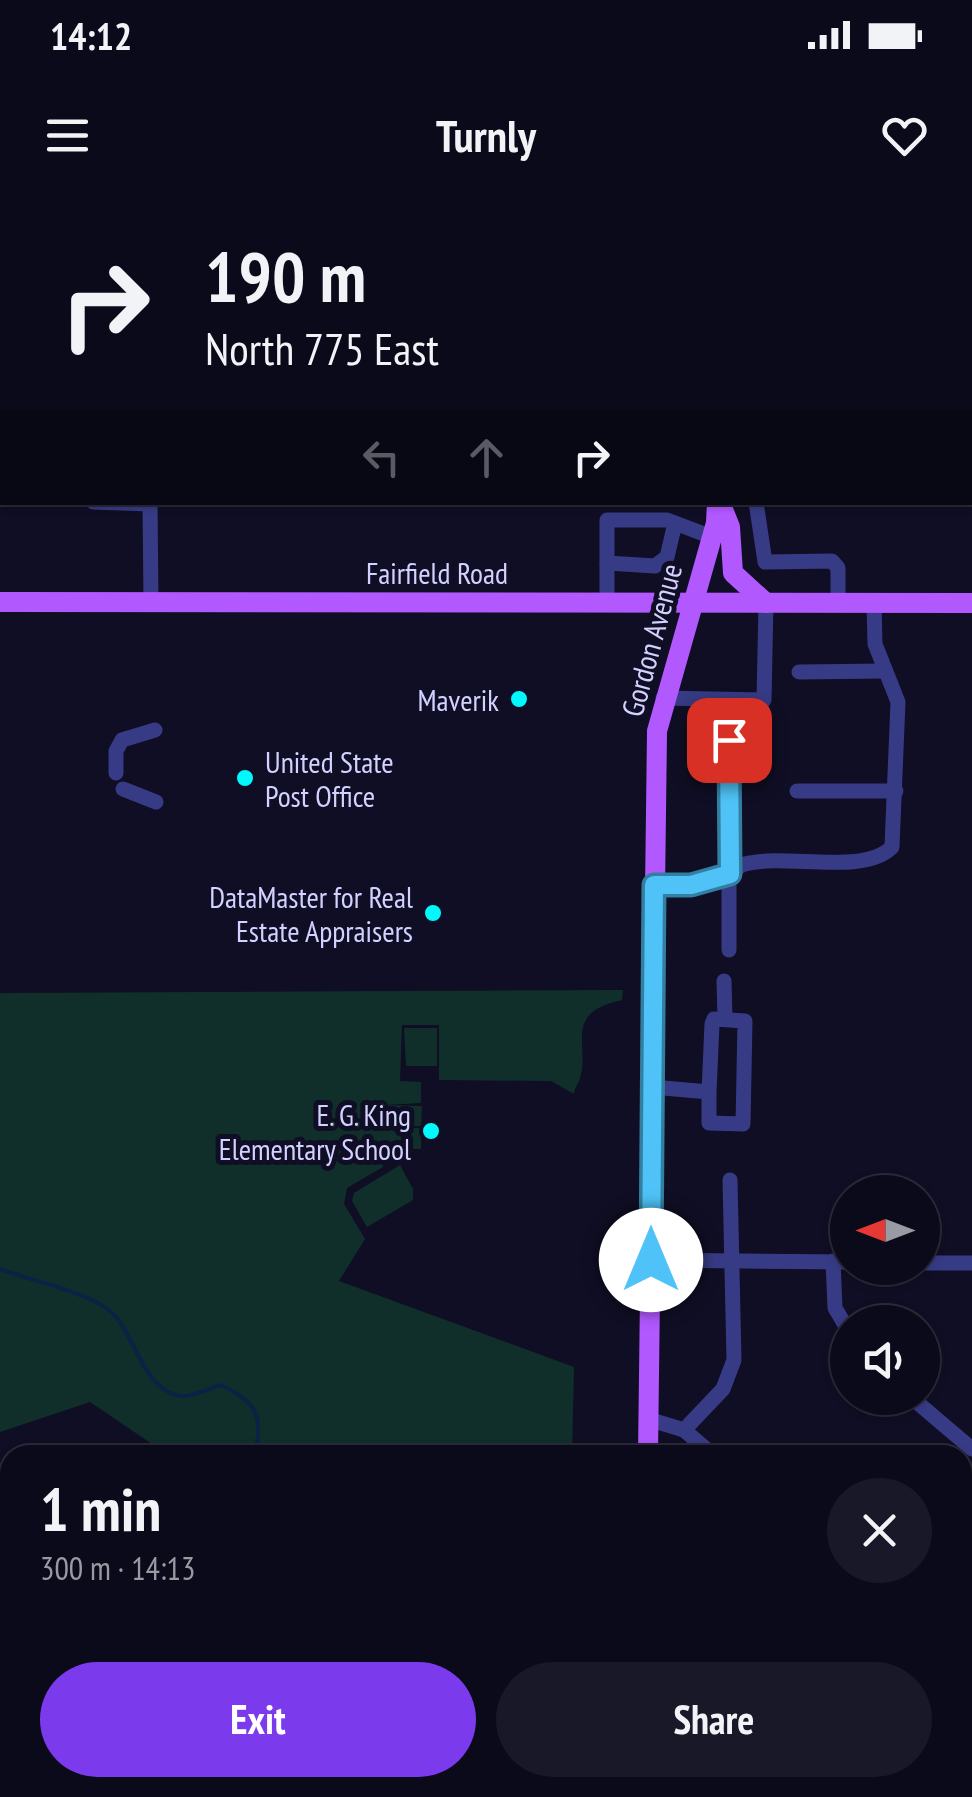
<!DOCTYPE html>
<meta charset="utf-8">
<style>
:root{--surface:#0b0a1b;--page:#191828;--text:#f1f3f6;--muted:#9a9aa3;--line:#2b2b3a;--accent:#7c3aed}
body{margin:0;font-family:"PT Sans Narrow",sans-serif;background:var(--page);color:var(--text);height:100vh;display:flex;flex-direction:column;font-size:38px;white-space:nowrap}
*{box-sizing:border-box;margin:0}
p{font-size:32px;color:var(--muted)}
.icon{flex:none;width:55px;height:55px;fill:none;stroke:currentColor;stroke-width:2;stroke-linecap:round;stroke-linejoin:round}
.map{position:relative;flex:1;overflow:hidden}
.details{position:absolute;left:0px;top:1245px;width:972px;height:352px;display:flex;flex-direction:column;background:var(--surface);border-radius:30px 30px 0 0;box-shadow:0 2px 8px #0004,0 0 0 2px var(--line)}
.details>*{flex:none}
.top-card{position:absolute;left:0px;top:0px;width:972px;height:305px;box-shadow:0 2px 8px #0004,0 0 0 2px var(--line);background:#0b0a1b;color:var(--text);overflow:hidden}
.needle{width:65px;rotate:270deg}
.fabs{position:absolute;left:830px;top:975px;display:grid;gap:20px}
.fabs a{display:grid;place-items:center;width:110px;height:110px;border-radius:50%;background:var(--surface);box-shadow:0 2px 8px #0004,0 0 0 2px var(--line);font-size:50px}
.pin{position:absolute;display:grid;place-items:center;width:85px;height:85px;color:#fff;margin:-42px;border-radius:20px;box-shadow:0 5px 15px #0006}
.me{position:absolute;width:110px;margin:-55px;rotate:0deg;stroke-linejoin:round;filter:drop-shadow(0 0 8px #0008)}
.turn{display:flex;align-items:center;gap:35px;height:210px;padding:0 40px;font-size:45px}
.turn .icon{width:130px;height:130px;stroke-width:2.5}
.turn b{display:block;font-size:70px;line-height:85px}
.lanes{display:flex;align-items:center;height:95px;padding:0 40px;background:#0003;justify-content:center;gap:50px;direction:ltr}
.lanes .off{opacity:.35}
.round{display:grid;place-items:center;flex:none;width:105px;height:105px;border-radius:52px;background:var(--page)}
.headline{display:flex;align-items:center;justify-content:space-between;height:170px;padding:0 40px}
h1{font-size:60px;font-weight:600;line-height:75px}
.primary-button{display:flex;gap:20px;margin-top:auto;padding:20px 40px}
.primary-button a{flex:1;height:115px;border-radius:60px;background:var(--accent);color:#fff;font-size:40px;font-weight:600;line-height:115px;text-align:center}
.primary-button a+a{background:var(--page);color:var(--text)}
.status{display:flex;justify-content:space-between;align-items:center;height:70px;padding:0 50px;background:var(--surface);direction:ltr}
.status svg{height:28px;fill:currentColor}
header{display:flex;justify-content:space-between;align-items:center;height:130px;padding:0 40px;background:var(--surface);font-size:45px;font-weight:600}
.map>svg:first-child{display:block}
.green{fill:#102f2b}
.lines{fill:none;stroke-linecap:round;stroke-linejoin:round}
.stream{stroke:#082343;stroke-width:4}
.minor{stroke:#373b85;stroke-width:15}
.major{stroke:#b258ff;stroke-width:20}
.route-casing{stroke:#337fa1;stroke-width:25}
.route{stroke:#4fc3f7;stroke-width:18}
.poi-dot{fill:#00f9fc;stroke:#0f0e24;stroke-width:4}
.labels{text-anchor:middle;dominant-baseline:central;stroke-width:10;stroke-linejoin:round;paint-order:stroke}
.street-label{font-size:30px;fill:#d2d1ff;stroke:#0f0e24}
.poi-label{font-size:30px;fill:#d2d1ff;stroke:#0f0e24;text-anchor:end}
</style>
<div class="status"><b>14:12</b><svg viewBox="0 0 49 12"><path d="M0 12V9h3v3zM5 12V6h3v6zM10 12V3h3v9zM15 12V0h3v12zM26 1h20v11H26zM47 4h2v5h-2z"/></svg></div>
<header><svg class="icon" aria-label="menu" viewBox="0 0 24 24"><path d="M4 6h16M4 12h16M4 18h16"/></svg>Turnly<svg class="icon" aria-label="heart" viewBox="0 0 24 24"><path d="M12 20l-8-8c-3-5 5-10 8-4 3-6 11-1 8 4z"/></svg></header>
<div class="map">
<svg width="972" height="1597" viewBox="0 0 972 1597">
<rect width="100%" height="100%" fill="#0f0e24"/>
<g class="green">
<path d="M623 790 622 800C560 813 592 848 579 881 577 886 574 889 574 894L551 881 439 880V825H402L400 881 421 882V903L384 905 422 906 421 926 384 927 421 928V949H384L383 967 347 988 344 1004 365 1039 339 1081 574 1167 572 1255H219L216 1245 155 1246 90 1202 0 1232V793Z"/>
<path d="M404 828H437V866H406Z"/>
<path d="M400 965 413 989V1000L367 1027 352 1001 354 993Z"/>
<path d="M499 1588H611L610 1597H503Z"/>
</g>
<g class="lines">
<path class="stream" d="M0 1069C30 1080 86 1092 109 1110 135 1131 143 1194 183 1196 194 1196 210 1188 221 1185 258 1204 263 1214 255 1255"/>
<g class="minor">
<path d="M153 2V0"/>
<path d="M970 96H972"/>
<path d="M93 302 150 304"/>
<path d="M150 302 151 402"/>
<path d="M756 302 765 362 832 361 838 368V403"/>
<path d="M675 323 667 357 655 366 607 363V320H667L712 337"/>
<path d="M607 363V403"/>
<path d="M799 472 885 471"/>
<path d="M663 498 764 500 766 403"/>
<path d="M729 539V750"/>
<path d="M116 573V551L122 540 155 530"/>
<path d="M123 589 156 602"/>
<path d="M797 591H896"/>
<path d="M654 685C679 685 701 683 725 675 732 672 738 666 745 664 785 653 864 676 892 647L898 502 875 444 874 403"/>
<path d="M724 781 725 819"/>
<path d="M652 887 709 892V923L743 924 745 821 714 819 712 824 709 892"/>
<path d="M651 1060 848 1062"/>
<path d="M833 1061 835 1108 848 1130"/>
<path d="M922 1063H972"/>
<path d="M912 1198 972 1249"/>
<path d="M648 1219 684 1230 713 1255"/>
<path d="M684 1230 723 1189 734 1160 730 980"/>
<path d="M962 1471 972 1477"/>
<path d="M0 1522 10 1528"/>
<path d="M98 1588 113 1597"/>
</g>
<g class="major">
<path d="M717 2V0"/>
<path d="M720 302 730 327 733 373 766 403"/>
<path d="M0 402 972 403"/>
<path d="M648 1255 657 531 716 323 717 302"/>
<path d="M645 1597V1588"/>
</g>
</g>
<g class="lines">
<defs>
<path id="route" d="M651 1060 654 685H691L730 674 729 540"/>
</defs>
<use href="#route" class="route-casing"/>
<use href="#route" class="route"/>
</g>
<g class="poi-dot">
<circle cx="519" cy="499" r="10"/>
<circle cx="245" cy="578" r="10"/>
<circle cx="433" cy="713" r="10"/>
<circle cx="431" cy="931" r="10"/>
</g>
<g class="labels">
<g class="street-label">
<text x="437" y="372">Fairfield Road</text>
<text transform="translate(651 440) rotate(-75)">Gordon Avenue</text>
</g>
<g class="poi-label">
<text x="499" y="499">Maverik</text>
<text x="265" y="561" text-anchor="start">United State<tspan x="265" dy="34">Post Office</tspan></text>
<text x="413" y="696">DataMaster for Real<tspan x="413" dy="34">Estate Appraisers</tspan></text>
<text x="411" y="914">E. G. King<tspan x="411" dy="34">Elementary School</tspan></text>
</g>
</g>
</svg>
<div class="fabs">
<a><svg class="needle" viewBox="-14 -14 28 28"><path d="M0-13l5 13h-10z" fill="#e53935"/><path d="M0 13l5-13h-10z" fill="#9a9aa3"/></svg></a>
<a><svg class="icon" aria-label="sound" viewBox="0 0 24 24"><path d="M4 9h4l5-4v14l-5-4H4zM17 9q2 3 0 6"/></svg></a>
</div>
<div class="pin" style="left:729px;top:540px;background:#d93025"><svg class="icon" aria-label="arrive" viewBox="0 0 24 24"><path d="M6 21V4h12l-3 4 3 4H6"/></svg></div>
<svg class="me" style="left:651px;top:1060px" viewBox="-20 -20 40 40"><circle r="19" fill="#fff"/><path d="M0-13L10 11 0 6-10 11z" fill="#4fc3f7"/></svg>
<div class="top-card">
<div class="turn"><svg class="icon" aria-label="right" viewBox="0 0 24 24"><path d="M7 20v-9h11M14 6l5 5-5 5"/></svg><div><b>190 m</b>North 775 East</div></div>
<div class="lanes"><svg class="icon off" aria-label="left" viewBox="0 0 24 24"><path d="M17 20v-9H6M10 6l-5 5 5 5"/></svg><svg class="icon off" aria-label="ahead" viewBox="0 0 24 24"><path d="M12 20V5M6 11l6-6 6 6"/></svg><svg class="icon" aria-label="right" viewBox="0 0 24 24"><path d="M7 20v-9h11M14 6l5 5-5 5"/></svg></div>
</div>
<section class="details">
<div class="headline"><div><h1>1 min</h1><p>300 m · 14:13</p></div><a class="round"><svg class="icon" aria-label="close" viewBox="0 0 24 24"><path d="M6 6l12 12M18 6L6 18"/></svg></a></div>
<div class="primary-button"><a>Exit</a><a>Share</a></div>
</section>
</div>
